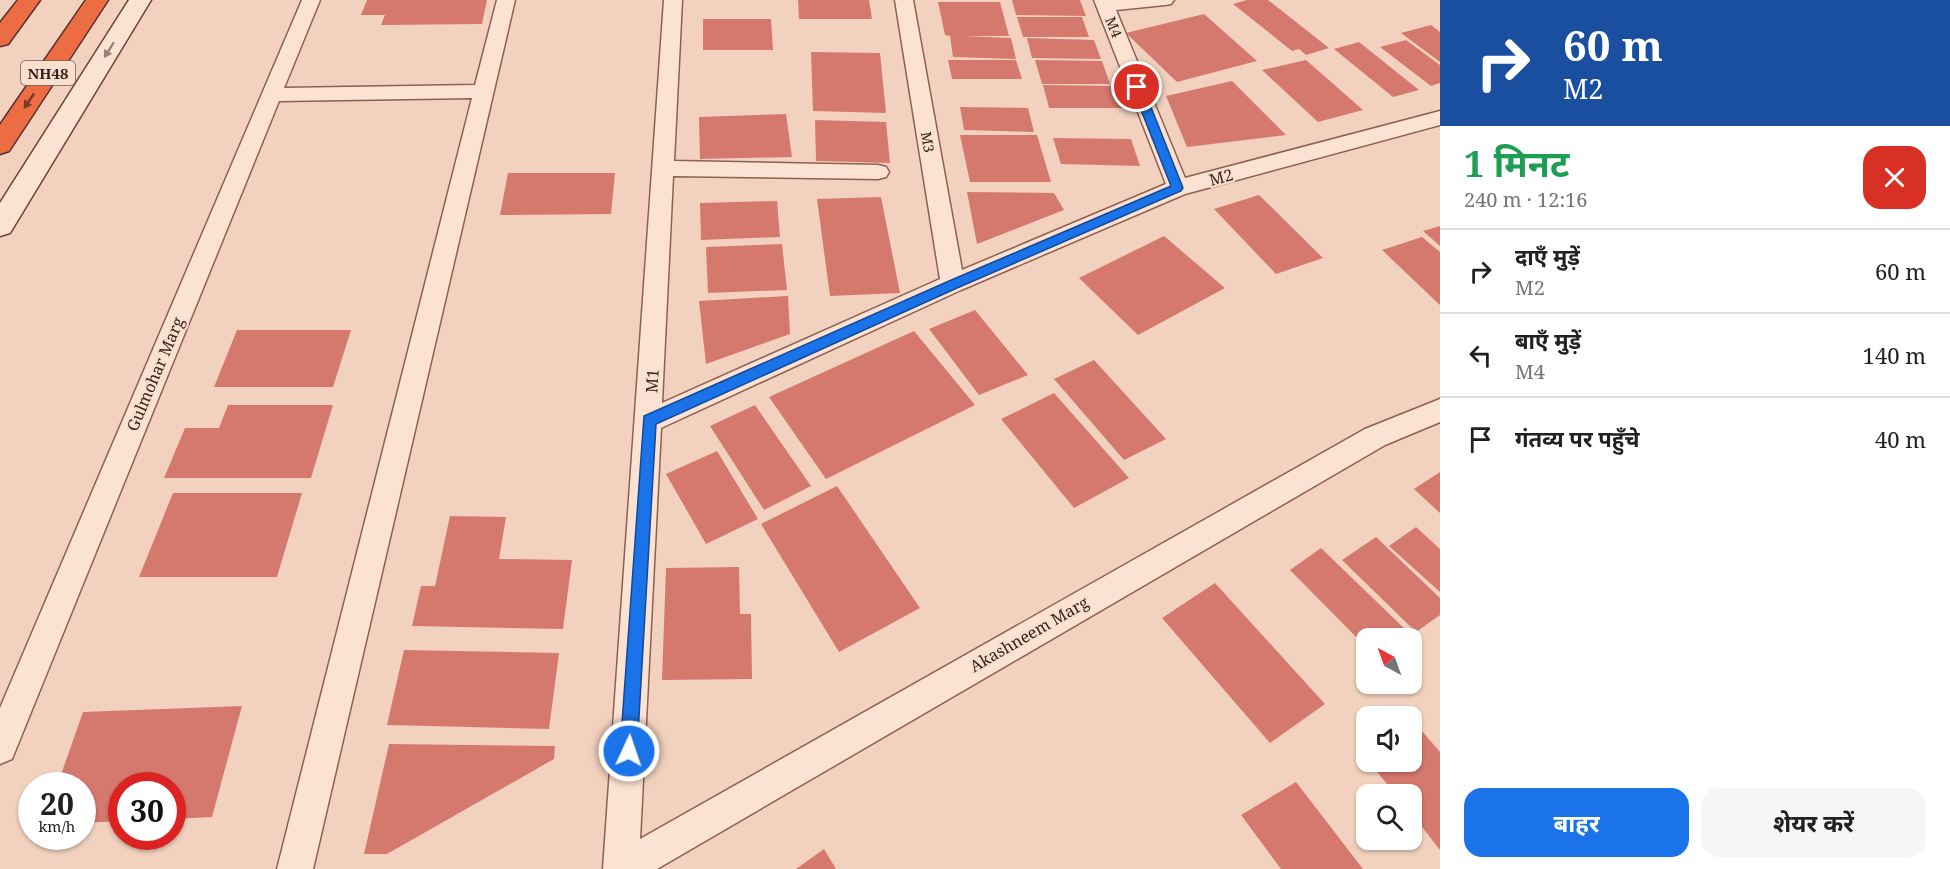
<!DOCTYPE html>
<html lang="hi">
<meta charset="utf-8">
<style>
:root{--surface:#fff;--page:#f6f6f6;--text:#202124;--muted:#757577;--line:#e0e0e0;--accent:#1a73e8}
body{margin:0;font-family:"Noto Serif","Noto Sans Devanagari",serif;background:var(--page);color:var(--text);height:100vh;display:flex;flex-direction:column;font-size:22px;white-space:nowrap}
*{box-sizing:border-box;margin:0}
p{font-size:20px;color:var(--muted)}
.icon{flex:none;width:33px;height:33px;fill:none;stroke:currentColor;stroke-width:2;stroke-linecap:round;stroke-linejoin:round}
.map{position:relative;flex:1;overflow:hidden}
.side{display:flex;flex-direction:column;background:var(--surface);width:510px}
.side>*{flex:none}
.top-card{background:#1a4fa0;color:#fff;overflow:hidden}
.needle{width:39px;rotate:319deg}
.buttons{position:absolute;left:1356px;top:628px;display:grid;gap:12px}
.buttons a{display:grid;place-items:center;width:66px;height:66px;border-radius:12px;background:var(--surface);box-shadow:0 2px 4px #0004;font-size:30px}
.speed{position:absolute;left:18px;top:772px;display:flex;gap:12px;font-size:30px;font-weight:700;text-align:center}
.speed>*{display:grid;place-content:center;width:78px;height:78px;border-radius:50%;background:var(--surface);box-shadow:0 2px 4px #0004;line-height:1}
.speed small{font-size:15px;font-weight:400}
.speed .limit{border:9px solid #d22;background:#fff;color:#111}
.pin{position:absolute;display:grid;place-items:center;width:51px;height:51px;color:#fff;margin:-26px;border:3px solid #fff;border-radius:50%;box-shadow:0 2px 6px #0007}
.me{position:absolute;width:66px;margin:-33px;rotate:3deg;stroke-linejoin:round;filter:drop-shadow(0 0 4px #0008)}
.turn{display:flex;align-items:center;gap:21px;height:126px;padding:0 24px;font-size:27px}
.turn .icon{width:78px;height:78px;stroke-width:2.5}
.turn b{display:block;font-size:42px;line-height:51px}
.round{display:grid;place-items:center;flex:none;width:63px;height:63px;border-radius:18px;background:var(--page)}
.head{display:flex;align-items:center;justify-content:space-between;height:102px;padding:0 24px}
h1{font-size:36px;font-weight:700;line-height:45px;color:#1e9e55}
.primary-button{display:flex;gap:12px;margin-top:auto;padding:12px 24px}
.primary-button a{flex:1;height:69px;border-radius:18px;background:var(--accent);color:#fff;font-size:24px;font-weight:700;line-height:69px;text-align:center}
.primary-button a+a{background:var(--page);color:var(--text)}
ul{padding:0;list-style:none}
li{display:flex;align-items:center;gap:18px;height:84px;padding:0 24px;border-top:2px solid var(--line)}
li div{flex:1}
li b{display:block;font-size:22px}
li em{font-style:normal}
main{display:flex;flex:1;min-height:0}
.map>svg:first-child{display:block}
.building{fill:#d5796f}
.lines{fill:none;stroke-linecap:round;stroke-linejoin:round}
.minor-casing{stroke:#8d6054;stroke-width:3}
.secondary-casing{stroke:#6e4238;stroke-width:3}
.motorway-casing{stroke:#5a302a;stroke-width:3}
.minor{fill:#fce2d2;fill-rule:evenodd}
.secondary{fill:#fce2d2;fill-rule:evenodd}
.motorway{fill:#ec6c44;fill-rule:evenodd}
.oneway{fill:#9b8176}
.oneway2{fill:#783b29}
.route{fill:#1a73e8;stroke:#114b97;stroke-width:1.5}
.labels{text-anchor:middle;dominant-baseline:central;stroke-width:4.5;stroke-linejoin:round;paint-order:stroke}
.far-street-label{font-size:14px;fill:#3a201b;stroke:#f9dfce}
.shield{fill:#f9dfce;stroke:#735951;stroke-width:1.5}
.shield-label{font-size:15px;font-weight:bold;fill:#3a201b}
.street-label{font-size:16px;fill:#3a201b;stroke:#f9dfce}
</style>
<main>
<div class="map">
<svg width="1440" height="869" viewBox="0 0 1440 869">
<rect width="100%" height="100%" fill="#f2d2be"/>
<g class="building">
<path d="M367 0H487L482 24 381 25 385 15H361Z"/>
<path d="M798 0H869L872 19H799Z"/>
<path d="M1012 0H1080L1086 16 1016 15Z"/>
<path d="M1247 0H1268L1329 48 1306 55 1299 49 1292 51 1233 4Z"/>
<path d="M938 2H1000L1009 36H962L1011 38 1016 59 953 57 950 36 945 35Z"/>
<path d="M1204 14 1257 61 1177 82 1126 33Z"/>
<path d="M1017 17H1082L1089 37H1023Z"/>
<path d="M703 19H771L773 50H703Z"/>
<path d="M1431 25 1440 32V62L1401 33Z"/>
<path d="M1027 38 1094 40 1101 59 1032 58Z"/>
<path d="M1406 40 1440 65V83L1431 86 1380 47Z"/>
<path d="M1359 42 1419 90 1393 97 1334 49Z"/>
<path d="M811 52 880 53 886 113 813 111Z"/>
<path d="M948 60H1016L1022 79H952Z"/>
<path d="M1035 60 1102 61 1110 84H1042Z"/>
<path d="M1306 60 1363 110 1318 122 1262 70Z"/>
<path d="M1232 81 1286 135 1187 147 1166 96Z"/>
<path d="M1043 85 1116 86 1124 108H1049Z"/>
<path d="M960 107 1028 108 1034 132 964 130Z"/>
<path d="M786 114 792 157 700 159 699 117Z"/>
<path d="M815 120 886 122 890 163 816 161Z"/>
<path d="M960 135H1037L1051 182H970Z"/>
<path d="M1053 138 1131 139 1140 166 1061 164Z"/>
<path d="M508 173H615L611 214 500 215Z"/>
<path d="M967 192 1054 193 1064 210 977 244Z"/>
<path d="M1259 195 1323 258 1276 274 1214 209Z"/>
<path d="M881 197 900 293 830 296 817 199Z"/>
<path d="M777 201 780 237 701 240 700 203Z"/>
<path d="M1440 226V246L1423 231Z"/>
<path d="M1164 236 1225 288 1138 335 1079 278Z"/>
<path d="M1422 237 1440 252V305L1382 250Z"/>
<path d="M782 244 787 290 708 293 706 247Z"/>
<path d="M788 296 790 334 706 364 699 301Z"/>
<path d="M975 310 1028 375 979 395 929 329Z"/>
<path d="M237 330H351L333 387H214Z"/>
<path d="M914 331 975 405 826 479 769 397Z"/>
<path d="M1094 360 1166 439 1124 460 1054 379Z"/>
<path d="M1054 393 1129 478 1074 508 1001 419Z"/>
<path d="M228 405H333L311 478H164L185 428H219Z"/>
<path d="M755 405 811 486 764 510 710 426Z"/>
<path d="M717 451 758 519 706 544 666 474Z"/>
<path d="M1440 472V513L1414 489Z"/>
<path d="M837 486 920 608 839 652 761 524Z"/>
<path d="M173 493H302L277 577H139Z"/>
<path d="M450 516 506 517 499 559 572 560 563 629 412 626 421 586H435Z"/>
<path d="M1416 527 1440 549V592L1389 546Z"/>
<path d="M1376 537 1440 598V615L1416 632 1342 560Z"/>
<path d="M1321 548 1409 633 1402 639H1366V647L1290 570Z"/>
<path d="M739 567 740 614H751L752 679 662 680 666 568Z"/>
<path d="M1215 583 1325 704 1270 743 1162 618Z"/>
<path d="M404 650 559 653 549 729 387 725Z"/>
<path d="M242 706 212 817 172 819V786H122V821L82 823V786H57L83 712Z"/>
<path d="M1414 722 1440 752V850L1412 814V795H1396L1369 762H1412V724Z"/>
<path d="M389 744 555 746 554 759 387 854H364Z"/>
<path d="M1296 782 1363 869H1281L1241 815Z"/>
<path d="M824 849 836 869H796Z"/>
</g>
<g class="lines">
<defs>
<g id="minor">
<path d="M302 0H320L284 88 475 85 497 0H515L313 869H277L472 98 279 101 12 759 0 764V708Z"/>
<path d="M664 0H682L674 161 878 165 886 167 889 172 886 177 878 179 673 176 662 403 940 279 895 0H913L962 270 1166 184 1094 0H1174L1171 4 1165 5 1116 10 1185 178 1440 111V125L1185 194 961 290 661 428 640 839 1365 429 1440 399V422L1385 445 657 869H603Z"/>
</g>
<path id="secondary" d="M129 0H151L10 233 0 236V203Z"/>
<g id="motorway">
<path d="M18 0H40L8 44 0 46V23Z"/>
<path d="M86 0H108L9 151 0 154V125Z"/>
</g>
</defs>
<use href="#minor" class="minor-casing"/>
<use href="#secondary" class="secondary-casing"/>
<use href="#motorway" class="motorway-casing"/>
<use href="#minor" class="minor"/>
<use href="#secondary" class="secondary"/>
<use href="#motorway" class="motorway"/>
</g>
<defs><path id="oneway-solid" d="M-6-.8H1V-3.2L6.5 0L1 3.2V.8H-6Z" transform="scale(1.5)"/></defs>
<use class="oneway" href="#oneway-solid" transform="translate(109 50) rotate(122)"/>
<use class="oneway2" href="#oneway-solid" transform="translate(29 101) rotate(124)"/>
<path class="route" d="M1137 84 1143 87 1183 188 1181 191 957 288 656 424 637 751 635 757 629 759 623 757 620 751 644 416 949 281 1171 186 1132 87Z"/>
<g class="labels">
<g class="far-street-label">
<text transform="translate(1114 27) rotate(68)">M4</text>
<text transform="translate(928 142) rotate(80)">M3</text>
</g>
<rect class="shield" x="21" y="61" width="54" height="24" rx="4.5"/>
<g class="shield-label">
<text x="48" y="73">NH48</text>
</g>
<g class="street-label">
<text transform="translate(1221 177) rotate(-15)">M2</text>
<text transform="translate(155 374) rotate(-67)">Gulmohar Marg</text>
<text transform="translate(652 381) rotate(-87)">M1</text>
<text transform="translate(1029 634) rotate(-30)">Akashneem Marg</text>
</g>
</g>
</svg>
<div class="buttons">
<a><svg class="needle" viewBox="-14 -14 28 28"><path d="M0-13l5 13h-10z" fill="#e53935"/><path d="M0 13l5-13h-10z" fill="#757577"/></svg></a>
<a><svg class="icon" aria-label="sound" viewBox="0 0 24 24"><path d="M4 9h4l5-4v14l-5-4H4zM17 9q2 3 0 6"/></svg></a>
<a><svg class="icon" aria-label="search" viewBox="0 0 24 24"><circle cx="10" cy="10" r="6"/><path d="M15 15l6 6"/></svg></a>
</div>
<div class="speed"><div>20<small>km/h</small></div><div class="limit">30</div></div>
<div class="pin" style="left:1137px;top:87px;background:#d93025"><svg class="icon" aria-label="arrive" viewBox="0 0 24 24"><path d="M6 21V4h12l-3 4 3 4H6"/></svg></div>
<svg class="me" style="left:629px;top:751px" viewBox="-20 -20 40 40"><circle r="17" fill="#1a73e8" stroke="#fff" stroke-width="3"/><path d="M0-11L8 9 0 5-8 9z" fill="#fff"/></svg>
</div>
<section class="side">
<div class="top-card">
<div class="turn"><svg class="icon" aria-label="right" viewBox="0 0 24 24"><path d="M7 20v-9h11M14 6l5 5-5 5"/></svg><div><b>60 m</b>M2</div></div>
</div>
<div class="head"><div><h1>1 मिनट</h1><p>240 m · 12:16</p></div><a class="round" style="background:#d93025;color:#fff"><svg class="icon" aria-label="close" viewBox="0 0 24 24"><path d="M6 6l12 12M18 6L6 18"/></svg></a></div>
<ul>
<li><svg class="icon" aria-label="right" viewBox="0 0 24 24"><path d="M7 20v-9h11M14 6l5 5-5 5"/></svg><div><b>दाएँ मुड़ें</b><p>M2</p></div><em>60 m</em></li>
<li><svg class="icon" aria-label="left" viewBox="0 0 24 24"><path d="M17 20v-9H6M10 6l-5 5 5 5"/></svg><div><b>बाएँ मुड़ें</b><p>M4</p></div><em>140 m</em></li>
<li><svg class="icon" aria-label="arrive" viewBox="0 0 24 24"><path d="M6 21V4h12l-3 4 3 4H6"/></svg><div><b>गंतव्य पर पहुँचे</b></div><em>40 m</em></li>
</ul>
<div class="primary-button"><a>बाहर</a><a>शेयर करें</a></div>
</section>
</main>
